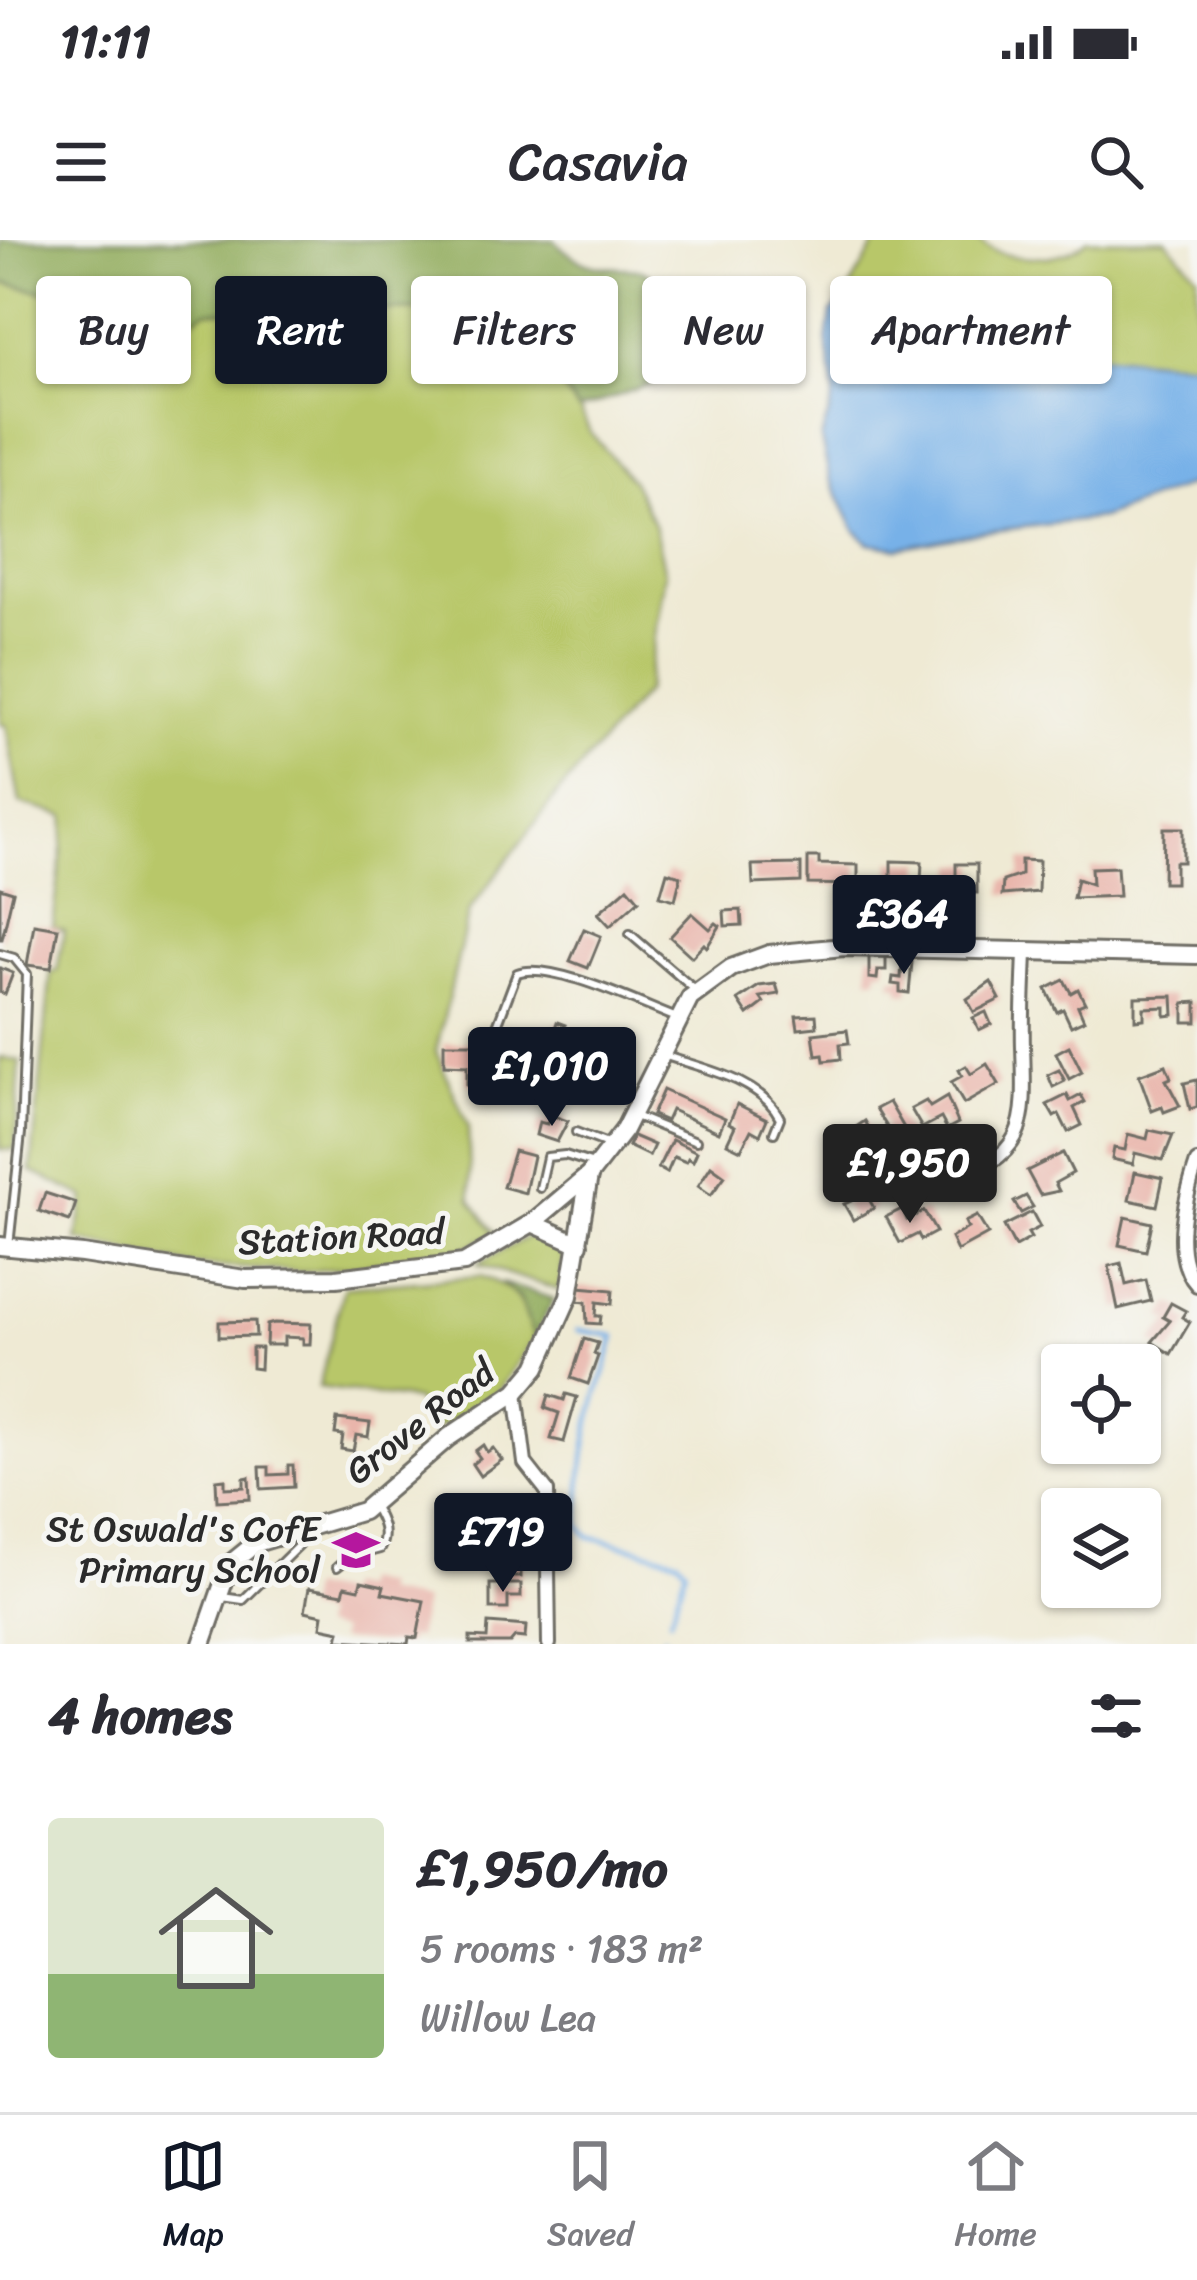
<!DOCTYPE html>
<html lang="en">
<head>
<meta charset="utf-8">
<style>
  body { margin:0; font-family:Sriracha,sans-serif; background:#f7f7f7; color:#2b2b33; height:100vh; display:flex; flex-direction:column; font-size:45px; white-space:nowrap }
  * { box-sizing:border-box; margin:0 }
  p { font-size:39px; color:#7c7c81 }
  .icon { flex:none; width:66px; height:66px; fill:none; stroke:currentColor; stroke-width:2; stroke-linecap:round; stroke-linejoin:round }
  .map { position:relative; height:1404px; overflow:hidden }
  .drawer { display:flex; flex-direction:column; background:#fff; flex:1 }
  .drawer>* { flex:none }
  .top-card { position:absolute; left:36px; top:36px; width:1125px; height:108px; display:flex; gap:24px }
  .fabs { position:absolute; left:1041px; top:1104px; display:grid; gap:24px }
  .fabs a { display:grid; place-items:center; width:120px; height:120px; border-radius:12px; background:#fff; box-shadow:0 3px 9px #0004; font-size:60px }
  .price { position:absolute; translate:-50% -102px; padding:0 27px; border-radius:12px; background:#111827; color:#fff; font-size:39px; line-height:78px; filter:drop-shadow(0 3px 6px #0008) }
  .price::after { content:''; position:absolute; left:50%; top:72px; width:36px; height:27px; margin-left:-18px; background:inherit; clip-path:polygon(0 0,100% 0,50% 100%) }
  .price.current { background:#222; color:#fff }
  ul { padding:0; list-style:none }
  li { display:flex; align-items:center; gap:36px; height:300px; padding:0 48px }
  li span { display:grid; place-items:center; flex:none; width:336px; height:240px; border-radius:12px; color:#555 }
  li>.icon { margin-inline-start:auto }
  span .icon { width:144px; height:144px; fill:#fffc; stroke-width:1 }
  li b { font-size:51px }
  h2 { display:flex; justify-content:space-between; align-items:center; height:144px; padding:0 48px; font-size:51px }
  .pill { padding:0 42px; border-radius:12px; background:#fff; box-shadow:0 3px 9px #0004; font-size:42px; line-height:108px }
  .pill.current { background:#111827; color:#fff }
  .status { display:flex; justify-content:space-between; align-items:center; height:84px; padding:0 60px; background:#fff; direction:ltr }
  .status svg { height:33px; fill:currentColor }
  header { display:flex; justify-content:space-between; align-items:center; height:156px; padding:0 48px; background:#fff; font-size:54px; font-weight:600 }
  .tabs { display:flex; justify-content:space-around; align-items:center; height:168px; border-top:3px solid #e1e1e2; background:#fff; font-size:33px; color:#7c7c81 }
  .tabs a { display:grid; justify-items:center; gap:6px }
  .tabs .current { color:#111827 }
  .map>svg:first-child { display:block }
  .green { fill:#b8c769; stroke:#72794a; stroke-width:3 }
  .forest { fill:#92ac5d; stroke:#5e6c44; stroke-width:3 }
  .water { fill:#77b1e8; stroke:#516e8a; stroke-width:3 }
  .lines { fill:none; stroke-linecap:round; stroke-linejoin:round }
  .stream { stroke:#77b1e8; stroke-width:4.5 }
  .building { fill:#e9b5ab }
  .lane-casing { stroke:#706e66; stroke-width:12 }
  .street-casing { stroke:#706e66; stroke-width:18 }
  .secondary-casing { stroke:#706e66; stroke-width:22 }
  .lane { stroke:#fff; stroke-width:6 }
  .street { stroke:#fff; stroke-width:12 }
  .secondary { stroke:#fff; stroke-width:16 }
  .labels { text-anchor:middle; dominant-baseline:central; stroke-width:10; stroke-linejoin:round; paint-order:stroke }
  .street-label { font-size:36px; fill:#2b2b2b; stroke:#f6f6f2 }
  .poi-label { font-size:36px; fill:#2b2b2b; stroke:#f6f6f2; text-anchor:end }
</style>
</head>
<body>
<div class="status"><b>11:11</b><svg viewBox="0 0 49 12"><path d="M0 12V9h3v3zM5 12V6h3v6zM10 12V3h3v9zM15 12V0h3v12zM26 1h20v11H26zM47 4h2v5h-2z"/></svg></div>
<header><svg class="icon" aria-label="menu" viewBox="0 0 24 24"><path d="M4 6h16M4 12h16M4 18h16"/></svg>Casavia<svg class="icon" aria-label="search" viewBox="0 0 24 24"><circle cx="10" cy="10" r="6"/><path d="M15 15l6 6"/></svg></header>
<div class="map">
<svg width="1197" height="1404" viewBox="0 0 1197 1404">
  <rect width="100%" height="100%" fill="#f6f6f2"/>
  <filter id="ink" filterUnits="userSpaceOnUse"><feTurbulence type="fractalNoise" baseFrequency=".00833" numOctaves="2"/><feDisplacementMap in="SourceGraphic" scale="24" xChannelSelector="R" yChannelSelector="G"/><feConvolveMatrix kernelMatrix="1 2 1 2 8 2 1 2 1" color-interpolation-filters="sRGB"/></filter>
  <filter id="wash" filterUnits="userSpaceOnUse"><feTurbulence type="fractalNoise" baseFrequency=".004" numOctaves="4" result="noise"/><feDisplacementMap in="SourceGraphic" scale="48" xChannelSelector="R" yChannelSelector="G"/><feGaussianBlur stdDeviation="2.7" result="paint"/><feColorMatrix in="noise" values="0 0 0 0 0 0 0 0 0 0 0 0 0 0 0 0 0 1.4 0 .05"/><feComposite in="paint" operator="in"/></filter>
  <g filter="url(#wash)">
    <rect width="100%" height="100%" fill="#efead4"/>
    <g class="green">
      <path d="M878 0H978C1001 24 1065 23 1087 0H1166L1197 34V123L1092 115 1037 84 937 78 870 59 843 61Z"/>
      <polygon points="0,42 126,70 175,88 206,71 490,70 529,56 590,192 632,241 654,284 665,333 646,451 555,557 469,671 436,811 468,886 471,960 495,993 453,1014 304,1032 191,1025 77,1000 85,957 31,931 51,732 57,731 64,691 53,687 66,576 20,563 6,485 0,484"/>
      <polygon points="0,818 20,821 15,910 0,909"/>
      <path d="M538 996C570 1005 564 1023 559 1050L477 1024 528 997Z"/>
      <path d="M481 1036C514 1047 527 1064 534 1098L497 1153 438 1188 415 1160 319 1147 344 1047Z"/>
    </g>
    <g class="forest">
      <path d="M0 0H554C573 20 591 28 619 28 628 29 638 27 646 32 670 45 692 124 666 140 660 143 654 143 648 145 623 153 603 163 578 169L562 147 528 56 490 70 206 71 175 88 126 70 0 42Z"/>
      <polygon points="501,1043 554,1059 534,1098 520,1059"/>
    </g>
    <polygon class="water" points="870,59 937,78 1037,84 1092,115 1197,123 1197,242 1101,278 982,292 898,308 869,303 855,290 830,239 821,199 834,156 827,101 831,73 843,61"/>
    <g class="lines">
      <g class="stream">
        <path d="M578 1090 615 1096C609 1122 599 1145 593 1170 584 1207 580 1247 579 1285L588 1296 678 1319 686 1328 670 1379"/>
        <polyline points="663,1404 664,1397"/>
      </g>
    </g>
    <g id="blocks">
      <g class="building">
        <polygon points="1164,588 1183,588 1183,622 1175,622 1175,643 1163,643"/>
        <polygon points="808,617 819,617 819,624 858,625 858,645 808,644"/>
        <polygon points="1021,620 1039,621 1038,652 1002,655 1003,641 1021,635"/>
        <polygon points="891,621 922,622 921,642 916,642 916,652 887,651 886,657 871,656 871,638 891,639"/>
        <polygon points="801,624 801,642 753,644 752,625"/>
        <polygon points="956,624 977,624 977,653 936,653 936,644 956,639"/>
        <polygon points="1117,627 1119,656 1073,658 1077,639 1092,644 1091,628"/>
        <polygon points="667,632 681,636 675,660 660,656"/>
        <polygon points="628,647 639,660 610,686 598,673"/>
        <polygon points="0,648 13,652 2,699 0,699"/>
        <polygon points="741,670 742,685 725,686 724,671"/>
        <polygon points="692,673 710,689 716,683 720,686 707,707 704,704 692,717 670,697"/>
        <polygon points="34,684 58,688 51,728 27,725"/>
        <polygon points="584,689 601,696 588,728 570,721"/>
        <polygon points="869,714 886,714 886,730 878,730 877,739 869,738"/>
        <polygon points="902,721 912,722 909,753 900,752 900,745 892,744 893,737 901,738"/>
        <polygon points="0,728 13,733 5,754 0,752"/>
        <polygon points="1064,740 1071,753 1078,749 1085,763 1078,766 1084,780 1071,786 1063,769 1057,772 1046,749"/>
        <polygon points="991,742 1000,759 974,772 967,759"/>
        <polygon points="776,744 779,754 760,757 764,763 748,775 738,760 759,746"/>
        <polygon points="1173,756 1174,775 1165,776 1165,767 1144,768 1144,779 1135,780 1135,757"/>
        <polygon points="1197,762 1197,782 1184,782 1184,763"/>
        <polygon points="986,772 991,784 979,790 973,778"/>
        <polygon points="816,775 817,787 798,789 796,776"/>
        <polygon points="557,782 565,785 562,793 573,797 570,807 561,804 559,812 544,807 546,800 538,798 542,787 554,791"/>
        <polygon points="517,787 526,799 515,808 506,796"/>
        <polygon points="847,790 849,803 840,804 841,819 824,821 823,814 816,815 813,794"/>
        <polygon points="444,803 492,803 492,826 481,826 481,845 467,845 467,826 444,825"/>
        <polygon points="1069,806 1082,832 1069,839 1056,813"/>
        <polygon points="987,824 999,844 964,864 951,842 962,836 959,830 966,826 971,834"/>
        <polygon points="1166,825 1171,838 1166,840 1180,866 1164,872 1162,867 1152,871 1139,835"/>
        <polygon points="1059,830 1065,841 1053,847 1048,835"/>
        <polygon points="1197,840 1197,867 1190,869 1184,843"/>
        <polygon points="663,850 725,878 719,892 671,870 666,881 652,875"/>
        <polygon points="1067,855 1070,861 1081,855 1085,862 1074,868 1082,885 1068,892 1059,874 1054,877 1047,865"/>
        <polygon points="947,857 958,883 947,889 941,878 922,888 911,869 926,861 930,867"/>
        <polygon points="889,862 911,900 876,921 856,887 865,881 873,895 887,887 876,869"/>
        <polygon points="737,864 767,879 760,895 751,890 741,910 727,903 735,886 729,883"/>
        <polygon points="550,875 568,881 557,902 536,895 539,882 547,884"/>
        <polygon points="1149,890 1173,895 1163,920 1135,913 1133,924 1112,919 1114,908 1125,910 1128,894 1147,899"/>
        <polygon points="633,896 654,905 649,916 628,906"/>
        <polygon points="672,900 697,912 693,921 688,918 686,922 674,917 667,933 658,928"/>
        <polygon points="514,911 533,916 525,953 503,947"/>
        <polygon points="1063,913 1073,933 1055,943 1059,951 1040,955 1027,931"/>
        <polygon points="711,926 725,936 711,955 698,946"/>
        <polygon points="1135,932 1163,938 1157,966 1129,960"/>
        <polygon points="869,935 875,946 865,952 874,968 853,980 844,964 851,961 844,949"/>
        <polygon points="45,953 76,963 70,981 39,971"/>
        <polygon points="1026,956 1033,967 1021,973 1014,962"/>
        <polygon points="902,969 907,980 924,971 936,992 921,1000 918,994 900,1003 886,977"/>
        <polygon points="1032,972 1040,987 1028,993 1031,998 1015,1007 1004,986"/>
        <polygon points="977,976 988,994 957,1011 951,998 968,988 965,982"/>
        <polygon points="1125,977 1152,983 1146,1011 1119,1005"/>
        <polygon points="1121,1023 1126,1045 1146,1040 1151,1061 1118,1069 1109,1026"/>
        <polygon points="578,1047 613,1050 612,1064 597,1062 596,1076 601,1076 600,1084 587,1083 586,1062 576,1061"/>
        <polygon points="1171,1063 1186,1071 1182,1077 1190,1082 1171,1114 1152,1102 1170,1081 1163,1077"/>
        <polygon points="255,1081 256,1096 219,1097 219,1082"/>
        <polygon points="274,1083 311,1084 310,1104 303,1104 303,1098 284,1097 284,1105 266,1105 267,1085"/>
        <polygon points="584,1099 598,1103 594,1114 598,1116 588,1144 571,1138"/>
        <polygon points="252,1108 261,1108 260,1129 252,1128"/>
        <polygon points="566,1154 577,1157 564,1202 551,1199 559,1173 545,1168 549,1155 564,1160"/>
        <polygon points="337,1179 370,1183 368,1197 356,1195 353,1211 341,1209 343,1195 335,1194"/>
        <polygon points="483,1205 487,1212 493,1208 502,1220 480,1236 472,1224 480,1218 475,1211"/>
        <polygon points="288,1225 293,1225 294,1247 261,1249 260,1227 269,1227 269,1235 288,1234"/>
        <polygon points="249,1237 250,1259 217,1261 216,1240 225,1239 225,1248 244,1247 244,1238"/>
        <polygon points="501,1310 521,1310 521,1337 499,1337 499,1326 485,1326 486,1318 501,1318"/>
        <polygon points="361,1341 384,1346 382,1353 424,1361 417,1398 409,1397 408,1404 338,1400 340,1391 321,1387 323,1375 305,1371 309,1348 343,1354 345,1346 359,1349"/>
        <polygon points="490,1344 521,1344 521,1357 508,1357 508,1369 490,1369"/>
        <polygon points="488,1383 526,1386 525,1398 515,1397 510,1403 470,1403 470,1397 487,1398"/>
      </g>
    </g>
  </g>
  <g filter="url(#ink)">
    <use href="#blocks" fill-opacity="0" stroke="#706e66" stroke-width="3"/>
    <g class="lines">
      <g class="lane-casing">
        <g id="lane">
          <polyline points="630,694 694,749"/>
          <polyline points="0,714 14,718 27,734 21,893 9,1006"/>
          <path d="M495 791 517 733C550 720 642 765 677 778"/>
          <path d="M663 815C700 828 761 839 780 878L774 893"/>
          <polyline points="635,876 696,901"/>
          <polyline points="576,892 610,905"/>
          <polyline points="540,948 547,917 565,915 594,924"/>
          <path d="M337 1327 350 1317 380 1309C388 1294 382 1281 374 1267"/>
          <polyline points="222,1357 243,1360 300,1304 300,1293"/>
        </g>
      </g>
      <g class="street-casing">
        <g id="street">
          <path d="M1197 922C1186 955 1170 1016 1197 1045"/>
          <path d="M941 943C1027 917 1026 889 1023 807 1022 775 1024 744 1025 712"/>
          <polyline points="516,1152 525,1223 547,1251 549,1404"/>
        </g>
      </g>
      <g class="secondary-casing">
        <g id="secondary">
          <polyline points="532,983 579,1004"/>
          <polyline points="0,1006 82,1014 245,1039 336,1038 464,1023 532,983 589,935 624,890 690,758 731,728 769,714 844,707 1197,715"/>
          <polyline points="202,1404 230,1324 256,1303 363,1271 449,1197 516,1152 537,1127 569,1056 589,936"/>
        </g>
      </g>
      <use href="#lane" class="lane"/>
      <use href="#street" class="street"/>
      <use href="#secondary" class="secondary"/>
    </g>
  </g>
  <defs>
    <g id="school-bare" transform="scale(3.6)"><path d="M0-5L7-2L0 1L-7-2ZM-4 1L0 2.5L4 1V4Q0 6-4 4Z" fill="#b5179e" stroke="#f6f6f2" stroke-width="2.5" paint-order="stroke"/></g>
  </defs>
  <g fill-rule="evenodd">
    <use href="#school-bare" x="356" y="1310"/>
  </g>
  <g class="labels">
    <g class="street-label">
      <text transform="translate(341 997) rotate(-3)">Station Road</text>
      <text transform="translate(420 1182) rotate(-38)">Grove Road</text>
    </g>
    <g class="poi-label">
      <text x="320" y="1289">St Oswald's CofE<tspan x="320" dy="41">Primary School</tspan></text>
    </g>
  </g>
</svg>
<div class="fabs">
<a><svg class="icon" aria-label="locate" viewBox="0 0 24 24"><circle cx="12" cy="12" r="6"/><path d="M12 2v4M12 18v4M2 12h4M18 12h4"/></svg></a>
<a><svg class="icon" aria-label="layers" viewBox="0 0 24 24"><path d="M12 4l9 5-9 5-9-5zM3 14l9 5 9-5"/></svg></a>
</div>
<b class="price" style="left:904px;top:737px">£364</b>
<b class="price" style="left:552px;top:889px">£1,010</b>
<b class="price current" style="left:910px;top:986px">£1,950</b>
<b class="price" style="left:503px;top:1355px">£719</b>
<div class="top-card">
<a class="pill">Buy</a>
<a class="pill current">Rent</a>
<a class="pill">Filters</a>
<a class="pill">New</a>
<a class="pill">Apartment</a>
</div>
</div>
<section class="drawer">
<h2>4 homes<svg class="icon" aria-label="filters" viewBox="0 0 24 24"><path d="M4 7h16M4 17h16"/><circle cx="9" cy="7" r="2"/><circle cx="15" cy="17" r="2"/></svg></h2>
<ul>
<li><span style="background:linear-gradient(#dfe7d0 65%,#8fb573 0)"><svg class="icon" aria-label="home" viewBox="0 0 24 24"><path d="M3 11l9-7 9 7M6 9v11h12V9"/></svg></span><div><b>£1,950/mo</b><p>5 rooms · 183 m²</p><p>Willow Lea</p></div></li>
</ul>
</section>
<nav class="tabs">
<a class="current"><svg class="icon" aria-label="map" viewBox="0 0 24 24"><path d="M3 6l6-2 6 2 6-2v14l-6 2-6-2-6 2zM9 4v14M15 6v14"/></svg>Map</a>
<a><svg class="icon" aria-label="saved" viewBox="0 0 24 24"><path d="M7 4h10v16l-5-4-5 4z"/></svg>Saved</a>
<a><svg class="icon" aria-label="home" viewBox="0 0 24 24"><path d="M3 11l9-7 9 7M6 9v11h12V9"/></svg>Home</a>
</nav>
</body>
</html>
